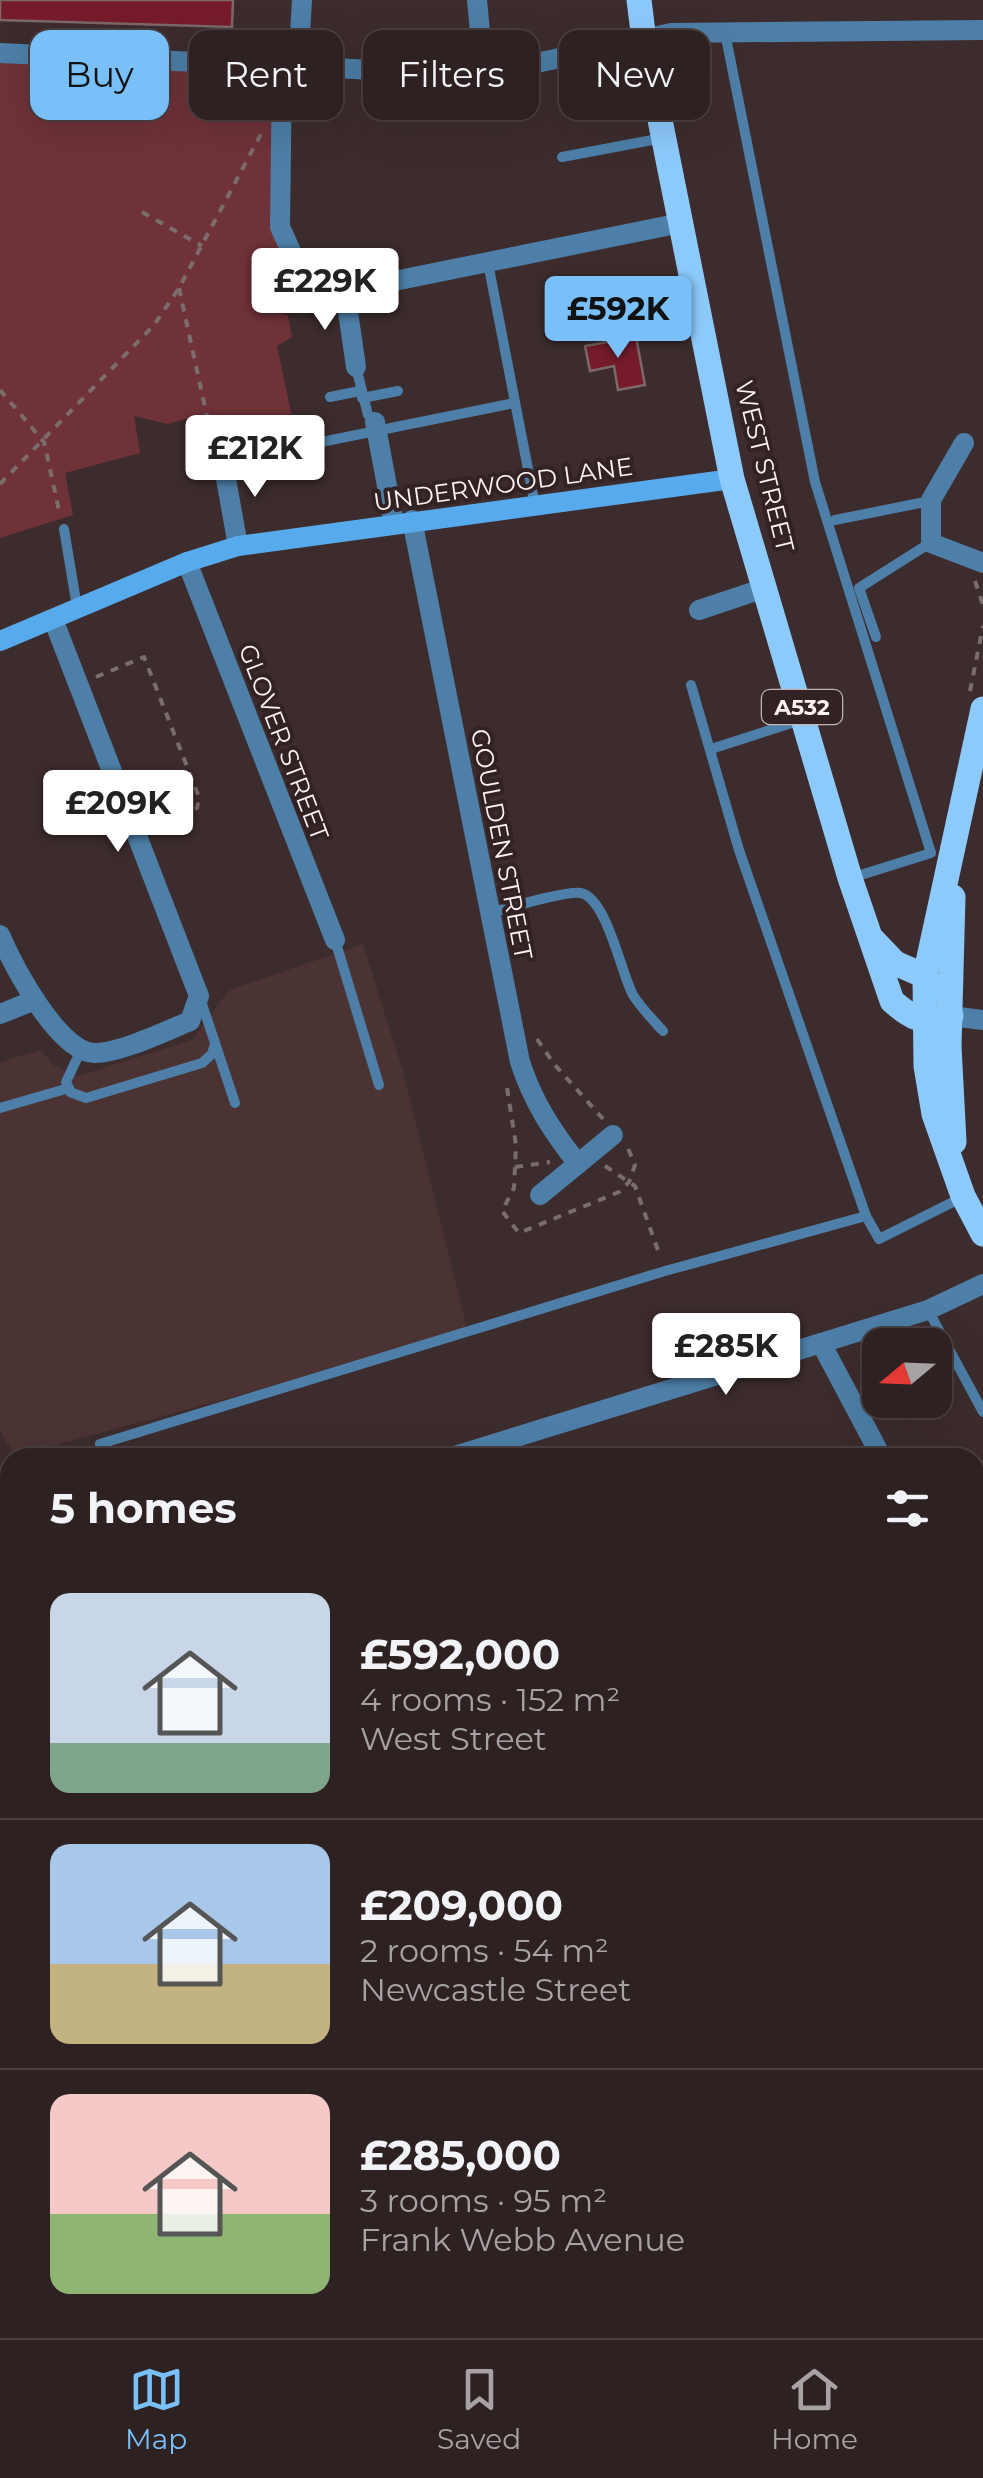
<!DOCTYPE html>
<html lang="en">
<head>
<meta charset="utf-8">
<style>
  body { margin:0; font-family:Montserrat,sans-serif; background:#36292a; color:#f1f3f6; height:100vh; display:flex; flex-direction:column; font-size:38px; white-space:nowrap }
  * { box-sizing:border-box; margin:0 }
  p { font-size:32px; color:#a7a3a5 }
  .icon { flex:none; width:55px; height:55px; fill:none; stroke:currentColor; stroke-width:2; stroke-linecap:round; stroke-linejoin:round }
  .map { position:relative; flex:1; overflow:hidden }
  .panel { position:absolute; left:0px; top:1448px; width:985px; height:892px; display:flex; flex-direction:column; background:#2e2122; border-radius:30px 30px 0 0; box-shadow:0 10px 40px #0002,0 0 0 2px #493e40 }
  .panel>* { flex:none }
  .hud { position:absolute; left:30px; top:30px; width:925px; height:90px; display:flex; gap:20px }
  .needle { width:65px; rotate:251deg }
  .tools { position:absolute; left:862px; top:1328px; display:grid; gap:20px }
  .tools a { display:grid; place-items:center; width:90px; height:90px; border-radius:20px; background:#2e2122; box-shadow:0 10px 40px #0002,0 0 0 2px #493e40; font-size:50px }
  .price { position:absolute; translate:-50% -85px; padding:0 22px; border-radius:10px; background:#fff; color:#222; font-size:32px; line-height:65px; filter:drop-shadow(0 2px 5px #0008) }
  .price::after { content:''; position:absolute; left:50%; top:60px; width:30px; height:22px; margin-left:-15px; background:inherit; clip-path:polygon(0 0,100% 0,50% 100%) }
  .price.on { background:#79bff8; color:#111 }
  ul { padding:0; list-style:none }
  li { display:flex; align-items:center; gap:30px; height:250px; padding:0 50px }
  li+li { border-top:2px solid #493e40 }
  li span { display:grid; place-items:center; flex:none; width:280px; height:200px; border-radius:20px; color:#555 }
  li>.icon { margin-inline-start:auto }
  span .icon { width:120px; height:120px; fill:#fffc; stroke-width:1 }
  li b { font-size:42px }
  h2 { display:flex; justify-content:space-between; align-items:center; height:120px; padding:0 50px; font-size:42px }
  .tag { padding:0 35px; border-radius:20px; background:#2e2122; box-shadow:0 10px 40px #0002,0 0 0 2px #493e40; font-size:35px; line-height:90px }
  .tag.on { background:#79bff8; color:#111 }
  .dock { display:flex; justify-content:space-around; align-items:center; height:140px; border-top:2px solid #493e40; background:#2e2122; font-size:28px; color:#a7a3a5 }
  .dock a { display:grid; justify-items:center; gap:5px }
  .dock .on { color:#79bff8 }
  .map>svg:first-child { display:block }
  .built { fill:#4b3334 }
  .green { fill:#6f3239 }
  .building { fill:#761b2c; stroke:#7c6868; stroke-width:2.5 }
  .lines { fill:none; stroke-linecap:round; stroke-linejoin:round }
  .path { stroke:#7c6d6d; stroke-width:4; stroke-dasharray:8 8; stroke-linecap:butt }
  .lane { stroke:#4d7fa8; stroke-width:10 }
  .street { stroke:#4d7fa8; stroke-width:20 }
  .secondary { stroke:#57abec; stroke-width:20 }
  .primary { stroke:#8dcafc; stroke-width:25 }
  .labels { text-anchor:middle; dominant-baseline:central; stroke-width:8; stroke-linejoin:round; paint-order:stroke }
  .shield { fill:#332223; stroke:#c1b4b4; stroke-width:2.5 }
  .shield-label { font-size:22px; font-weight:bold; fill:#fef2f2 }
  .street-label { font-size:25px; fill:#fef2f2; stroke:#332223 }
</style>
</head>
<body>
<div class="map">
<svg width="983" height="2338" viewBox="0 0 983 2338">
  <rect width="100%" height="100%" fill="#3d2c2d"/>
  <polygon class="built" points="363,944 403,1072 467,1327 244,1394 15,1456 0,1431 0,1062 41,1050 54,1066 78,1076 192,1040 229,990"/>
  <polygon class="green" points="0,53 282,65 280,227 300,271 285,271 281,280 272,273 265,285 273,291 269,304 288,316 292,337 277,346 298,446 223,462 210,428 197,432 186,419 168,424 134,416 140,453 65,473 73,515 0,538"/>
  <g class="building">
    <polygon points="0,0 233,0 232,27 0,20"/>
    <polygon points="636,337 645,385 618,390 614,366 590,371 585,346"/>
  </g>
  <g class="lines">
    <g class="path">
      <polyline points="142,212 202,246"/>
      <polyline points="179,288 208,421 216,443"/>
      <polyline points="0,390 44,442 60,515"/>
      <polyline points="0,484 154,325 179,288 261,134"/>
      <polyline points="975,581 983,605"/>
      <polyline points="96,677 144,657 199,797 197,808 155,828"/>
      <polyline points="970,691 983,626"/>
      <polyline points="537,1039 554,1064 604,1120"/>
      <polyline points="507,1088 516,1145 514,1188 502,1211 519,1233 619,1192 629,1182 635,1165 627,1146"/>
      <polyline points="605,1166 635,1186 660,1256"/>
      <polyline points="515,1167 550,1162"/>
      <polyline points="290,2330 291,2338"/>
      <polyline points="399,2338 403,2330"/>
    </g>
    <g class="lane">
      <polyline points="725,33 815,482 931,853 851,878"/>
      <polyline points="562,157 663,138"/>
      <polyline points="488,263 535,505"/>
      <polyline points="356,367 368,415"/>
      <polyline points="330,397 360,391"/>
      <polyline points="362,398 398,391"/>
      <polyline points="223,462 514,403"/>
      <polyline points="835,520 930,501"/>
      <polyline points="64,529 77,607"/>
      <polyline points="876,637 859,588 930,543"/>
      <polyline points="691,685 739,850 866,1216 879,1239 963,1197"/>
      <polyline points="711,749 801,720"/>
      <path d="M490 913C508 908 567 890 581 893 607 899 621 973 633 995 641 1008 653 1020 663 1031"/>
      <polyline points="335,940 379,1085"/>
      <polyline points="201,1001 235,1103"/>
      <polyline points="81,1050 66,1082 70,1092 86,1098 202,1063 212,1054 215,1044"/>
      <polyline points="0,1108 69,1088"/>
      <polyline points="928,1310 983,1412"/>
      <polyline points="103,1458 100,1444 665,1271 866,1216"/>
    </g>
    <g class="street">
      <polyline points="477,0 484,75"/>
      <polyline points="0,53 484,75 671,33 983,30"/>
      <polyline points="282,65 280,227 300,271 345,291 681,223"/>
      <polyline points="298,66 302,0"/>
      <polyline points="345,291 356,367"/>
      <polyline points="375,422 394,523"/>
      <polyline points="964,443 931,500 931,543 983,563"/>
      <polyline points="223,462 238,546"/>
      <path d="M412 520 520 1062C533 1102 552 1131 578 1164"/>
      <polyline points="187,562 335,940"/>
      <polyline points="699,610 765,588"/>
      <path d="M0 935C13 965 58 1052 94 1053 120 1053 166 1031 190 1021L199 996 53 619"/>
      <polyline points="0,1014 35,1000"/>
      <polyline points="951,1016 983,1020"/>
      <polyline points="540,1195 613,1135"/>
      <polyline points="821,1343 882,1458"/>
      <polyline points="448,1458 928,1310 983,1284"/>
      <polyline points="0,1596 10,1592"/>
      <polyline points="975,1633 983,1648"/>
      <polyline points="975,2112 983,2109"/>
      <polyline points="975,2309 983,2306"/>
      <polyline points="897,2338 918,2330"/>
    </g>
    <g class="secondary">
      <polyline points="0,641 187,562 238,546 732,479"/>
      <polyline points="0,1646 10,1667"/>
      <polyline points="142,2330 143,2338"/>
    </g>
    <g class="primary">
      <path d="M639 0 644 40 732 479 850 878 892 1001C915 1021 921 1023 951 1016"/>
      <polyline points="983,709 925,976 926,1066 934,1114 963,1196 983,1234"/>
      <polyline points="953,897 949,1046 954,1142"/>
      <polyline points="873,940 895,963 925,976 933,989"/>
    </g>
  </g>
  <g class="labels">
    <rect class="shield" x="762" y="690" width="80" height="34" rx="8"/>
    <g class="shield-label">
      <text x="802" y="707">A532</text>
    </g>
    <g class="street-label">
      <text transform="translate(765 466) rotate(76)">WEST STREET</text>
      <text transform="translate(503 484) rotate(-8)">UNDERWOOD LANE</text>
      <text transform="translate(284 742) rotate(69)">GLOVER STREET</text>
      <text transform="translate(502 844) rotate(79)">GOULDEN STREET</text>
    </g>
  </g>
</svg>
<div class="tools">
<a><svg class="needle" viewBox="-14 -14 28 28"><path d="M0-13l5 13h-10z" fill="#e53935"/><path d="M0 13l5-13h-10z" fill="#a7a3a5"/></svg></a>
</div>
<b class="price" style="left:325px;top:333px">£229K</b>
<b class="price on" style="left:618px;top:361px">£592K</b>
<b class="price" style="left:255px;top:500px">£212K</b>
<b class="price" style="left:118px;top:855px">£209K</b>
<b class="price" style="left:726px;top:1398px">£285K</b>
<div class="hud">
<a class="tag on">Buy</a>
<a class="tag">Rent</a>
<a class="tag">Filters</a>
<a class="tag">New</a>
</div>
<section class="panel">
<h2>5 homes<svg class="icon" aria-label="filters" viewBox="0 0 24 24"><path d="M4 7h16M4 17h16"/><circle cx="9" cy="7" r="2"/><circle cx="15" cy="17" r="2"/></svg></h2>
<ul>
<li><span style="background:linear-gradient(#c9d6e8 75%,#7fa58c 0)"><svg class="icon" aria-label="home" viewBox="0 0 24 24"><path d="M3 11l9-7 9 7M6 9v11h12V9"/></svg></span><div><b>£592,000</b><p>4 rooms · 152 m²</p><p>West Street</p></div></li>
<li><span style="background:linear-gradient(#a9c7e8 60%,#c2b280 0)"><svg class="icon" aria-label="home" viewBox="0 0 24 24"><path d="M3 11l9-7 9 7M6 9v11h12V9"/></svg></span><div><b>£209,000</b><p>2 rooms · 54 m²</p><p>Newcastle Street</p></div></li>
<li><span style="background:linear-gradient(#f6c9c9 60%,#8fb573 0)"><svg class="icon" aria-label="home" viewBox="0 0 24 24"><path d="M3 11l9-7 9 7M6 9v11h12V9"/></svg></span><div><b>£285,000</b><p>3 rooms · 95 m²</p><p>Frank Webb Avenue</p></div></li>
</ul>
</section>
</div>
<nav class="dock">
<a class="on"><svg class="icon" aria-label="map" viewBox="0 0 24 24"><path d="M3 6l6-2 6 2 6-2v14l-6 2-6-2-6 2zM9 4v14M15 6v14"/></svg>Map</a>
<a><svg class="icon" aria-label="saved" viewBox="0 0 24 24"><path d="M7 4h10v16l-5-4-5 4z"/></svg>Saved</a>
<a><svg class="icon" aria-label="home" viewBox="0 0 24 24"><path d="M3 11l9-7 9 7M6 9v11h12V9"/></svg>Home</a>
</nav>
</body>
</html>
